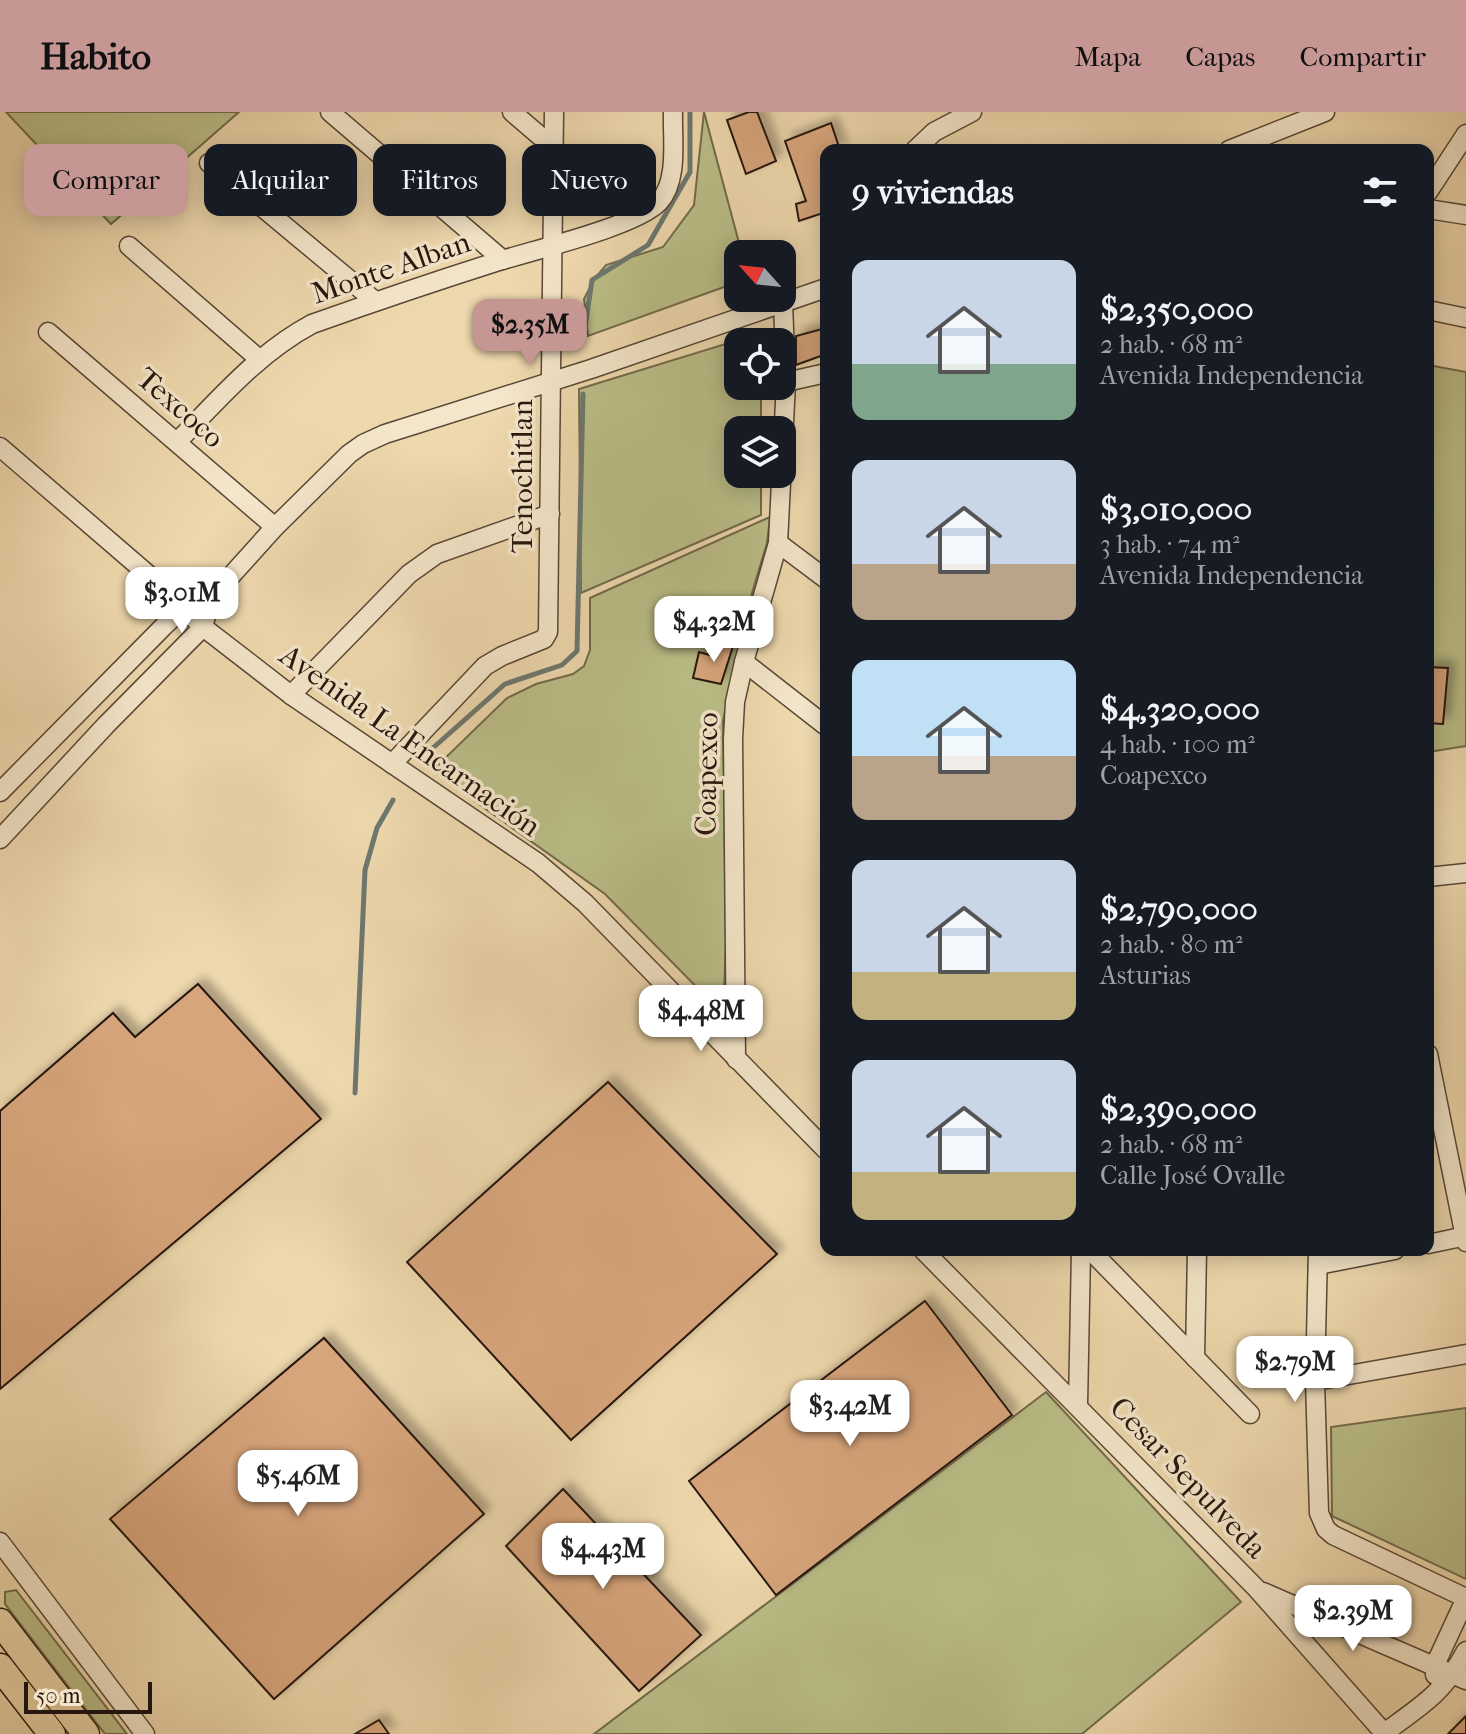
<!DOCTYPE html>
<html lang="es">
<head>
<meta charset="utf-8">
<style>
  body { margin:0; font-family:"IM FELL French Canon",serif; background:#242831; color:#f1f3f6; height:100vh; display:flex; flex-direction:column; font-size:30px; white-space:nowrap }
  * { box-sizing:border-box; margin:0 }
  p { font-size:26px; color:#9ea1a6 }
  .icon { flex:none; width:44px; height:44px; fill:none; stroke:currentColor; stroke-width:2; stroke-linecap:round; stroke-linejoin:round }
  .map { position:relative; flex:1; overflow:hidden }
  .panel { position:absolute; left:820px; top:32px; width:614px; height:1112px; display:flex; flex-direction:column; background:#171b24; border-radius:16px; box-shadow:0 4px 20px #0003 }
  .panel>* { flex:none }
  .banner { position:absolute; left:24px; top:32px; width:676px; height:72px; display:flex; gap:16px }
  .needle { width:52px; rotate:297deg }
  .fabs { position:absolute; left:724px; top:128px; display:grid; gap:16px }
  .fabs a { display:grid; place-items:center; width:72px; height:72px; border-radius:16px; background:#171b24; box-shadow:0 4px 20px #0003; font-size:40px }
  .scale { position:absolute; left:24px; bottom:20px; width:128px; box-sizing:border-box; padding-left:8px; border:4px solid #27170e; border-top:0; font-size:22px; line-height:28px; white-space:nowrap; color:#27170e; -webkit-text-stroke:6px #f4e6ca; paint-order:stroke }
  .price { position:absolute; translate:-50% -68px; padding:0 18px; border-radius:16px; background:#fff; color:#222; font-size:26px; line-height:52px; filter:drop-shadow(0 2px 4px #0008) }
  .price::after { content:''; position:absolute; left:50%; top:48px; width:24px; height:18px; margin-left:-12px; background:inherit; clip-path:polygon(0 0,100% 0,50% 100%) }
  .price.active { background:#c59692; color:#111 }
  ul { padding:0; list-style:none }
  li { display:flex; align-items:center; gap:24px; height:200px; padding:0 32px }
  li span { display:grid; place-items:center; flex:none; width:224px; height:160px; border-radius:16px; color:#555 }
  li>.icon { margin-inline-start:auto }
  span .icon { width:96px; height:96px; fill:#fffc; stroke-width:1 }
  li b { font-size:34px }
  h2 { display:flex; justify-content:space-between; align-items:center; height:96px; padding:0 32px; font-size:34px }
  .pill { padding:0 28px; border-radius:16px; background:#171b24; box-shadow:0 4px 20px #0003; font-size:28px; line-height:72px }
  .pill.active { background:#c59692; color:#111 }
  header { display:flex; align-items:center; gap:48px; box-sizing:border-box; height:112px; padding:0 40px; background:#c59692; color:#111 }
  header strong { font-size:38px }
  nav { display:flex; gap:44px; margin-inline-start:auto; font-size:28px }
  .map>svg:first-child { display:block }
  .green { fill:#bbbe88; stroke:#716a4b; stroke-width:2 }
  .lines { fill:none; stroke-linecap:round; stroke-linejoin:round }
  .stream { stroke:#6d7870; stroke-width:5 }
  .building { fill:#d7a57c; stroke:#27170e; stroke-width:2; filter:url(#shadow) }
  .minor-casing { stroke:#594736; stroke-width:21 }
  .highway-casing { stroke:#27170e; stroke-width:29 }
  .minor { stroke:#f4e6ca; stroke-width:18 }
  .highway { stroke:#eed8ad; stroke-width:26 }
  .labels { text-anchor:middle; dominant-baseline:central; stroke-width:7; stroke-linejoin:round; paint-order:stroke }
  .street-label { font-size:30px; fill:#27170e; stroke:#f4e6ca }
</style>
</head>
<body>
<header>
<strong>Habito</strong>
<nav><a>Mapa</a><a>Capas</a><a>Compartir</a></nav>
</header>
<div class="map">
<svg width="1466" height="1622" viewBox="0 0 1466 1622">
  <defs>
    <filter id="shadow"><feDropShadow dx="7" dy="-7" stdDeviation="4" flood-color="#0004"/></filter>
  </defs>
  <rect width="100%" height="100%" fill="#eed8ad"/>
  <filter id="stains"><feTurbulence type="fractalNoise" baseFrequency=".0025" numOctaves="4"/><feColorMatrix values="0 0 0 0 .2 0 0 0 0 .09 0 0 0 0 .02 0 0 0 .5 -.17"/></filter>
  <radialGradient id="worn" r=".72"><stop offset=".6" stop-color="#630" stop-opacity="0"/><stop offset="1" stop-color="#630" stop-opacity=".3"/></radialGradient>
  <g class="green">
    <polygon points="6,0 239,0 111,112"/>
    <polygon points="704,0 742,142 738,142 738,170 588,224 584,187 595,166 606,153 663,135 694,93"/>
    <polygon points="761,221 761,230 738,230 738,274 761,274 761,318 738,318 738,362 761,362 761,403 581,481 579,277"/>
    <polygon points="1428,253 1466,260 1466,634 1428,640"/>
    <polygon points="770,405 767,431 752,481 723,609 726,831 723,902 605,782 473,688 436,655 507,586 536,572 573,562 584,554 590,538 590,486"/>
    <polygon points="1046,1280 1241,1490 1082,1622 594,1622"/>
    <polygon points="1466,1296 1466,1467 1332,1404 1331,1315"/>
    <polygon points="16,1478 127,1622 105,1622 5,1492 5,1480"/>
  </g>
  <g class="lines">
    <g class="stream">
      <polyline points="583,229 592,168 648,133 690,60 690,0"/>
      <polyline points="425,643 505,572 562,553 577,539 583,282"/>
      <polyline points="355,981 365,758 377,716 393,688"/>
    </g>
  </g>
  <g class="building">
    <polygon points="749,0 757,0 776,49 746,62 727,8"/>
    <polygon points="831,11 840,38 826,38 826,100 799,109 796,92 806,89 785,29"/>
    <polygon points="826,216 826,242 796,253 796,224"/>
    <polygon points="719,528 734,531 721,572 693,566 699,540 713,544"/>
    <polygon points="1428,555 1448,556 1443,612 1428,611"/>
    <polygon points="198,872 321,1007 0,1277 0,999 113,901 135,925"/>
    <polygon points="608,970 777,1142 571,1328 407,1150"/>
    <polygon points="925,1189 1012,1303 776,1483 689,1369"/>
    <polygon points="324,1226 484,1402 274,1587 110,1407"/>
    <polygon points="563,1377 701,1523 639,1579 506,1434"/>
    <polygon points="1466,1604 1466,1622 1448,1622"/>
    <polygon points="379,1608 389,1622 355,1622"/>
  </g>
  <g class="lines">
    <g class="minor-casing">
      <g id="minor">
        <polyline points="330,0 503,148"/>
        <polyline points="512,0 554,36"/>
        <polyline points="915,38 934,20 972,0"/>
        <polyline points="1229,38 1325,0"/>
        <polyline points="209,51 375,189"/>
        <polyline points="1428,80 1466,22"/>
        <polyline points="1428,97 1466,103"/>
        <polyline points="129,134 259,247"/>
        <polyline points="1428,198 1466,206"/>
        <polyline points="48,220 275,415"/>
        <polyline points="786,270 826,261"/>
        <path d="M177 330C219 287 258 241 312 212 374 190 436 169 499 149 534 138 637 114 659 90 679 68 672 27 673 0"/>
        <polyline points="0,335 151,465 203,515 291,583 538,751 585,791 826,1038"/>
        <polyline points="778,431 826,467"/>
        <polyline points="744,550 826,614"/>
        <polyline points="291,583 409,462 437,442 550,402"/>
        <polyline points="392,652 485,554 502,544 544,527 548,520 554,0"/>
        <polyline points="0,680 163,515 184,495 195,491"/>
        <polyline points="0,727 106,613 203,515 211,486 275,415 349,342 363,332 385,322 591,257 826,176"/>
        <polyline points="1428,765 1466,761"/>
        <polyline points="1428,942 1466,1130"/>
        <polyline points="736,947 733,627 735,590 744,550 778,431 786,270 783,191"/>
        <polyline points="1428,1132 1466,1124"/>
        <polyline points="923,1138 1257,1477 1385,1622"/>
        <polyline points="1090,1138 1250,1302"/>
        <polyline points="1318,1138 1315,1269 1319,1401 1326,1417 1333,1423 1466,1486"/>
        <polyline points="1318,1153 1395,1138"/>
        <polyline points="1195,1246 1197,1138"/>
        <polyline points="1315,1269 1466,1242"/>
        <polyline points="1078,1293 1081,1138"/>
        <polyline points="0,1430 145,1622"/>
        <polyline points="1263,1480 1466,1568"/>
        <polyline points="1435,1563 1435,1553 1466,1486"/>
        <path d="M1384 1621C1421 1594 1444 1581 1466 1539"/>
      </g>
    </g>
    <g class="highway-casing">
      <g id="highway">
        <polyline points="0,1510 86,1622"/>
        <polyline points="0,1555 52,1622"/>
      </g>
    </g>
    <use href="#minor" class="minor"/>
    <use href="#highway" class="highway"/>
  </g>
  <g class="labels">
    <g class="street-label">
      <text transform="translate(391 156) rotate(-19)">Monte Alban</text>
      <text transform="translate(180 296) rotate(41)">Texcoco</text>
      <text transform="translate(522 364) rotate(-90)">Tenochitlan</text>
      <text transform="translate(410 629) rotate(35)">Avenida La Encarnación</text>
      <text transform="translate(707 662) rotate(-89)">Coapexco</text>
      <text transform="translate(1188 1366) rotate(46)">Cesar Sepulveda</text>
    </g>
  </g>
  <rect width="100%" height="100%" filter="url(#stains)"/>
  <rect width="100%" height="100%" fill="url(#worn)"/>
</svg>
<div class="fabs">
<a><svg class="needle" viewBox="-14 -14 28 28"><path d="M0-13l5 13h-10z" fill="#e53935"/><path d="M0 13l5-13h-10z" fill="#9ea1a6"/></svg></a>
<a><svg class="icon" aria-label="locate" viewBox="0 0 24 24"><circle cx="12" cy="12" r="6"/><path d="M12 2v4M12 18v4M2 12h4M18 12h4"/></svg></a>
<a><svg class="icon" aria-label="layers" viewBox="0 0 24 24"><path d="M12 4l9 5-9 5-9-5zM3 14l9 5 9-5"/></svg></a>
</div>
<div class="scale">50 m</div>
<b class="price active" style="left:530px;top:255px">$2.35M</b>
<b class="price" style="left:182px;top:523px">$3.01M</b>
<b class="price" style="left:714px;top:552px">$4.32M</b>
<b class="price" style="left:701px;top:941px">$4.48M</b>
<b class="price" style="left:1295px;top:1292px">$2.79M</b>
<b class="price" style="left:850px;top:1336px">$3.42M</b>
<b class="price" style="left:298px;top:1406px">$5.46M</b>
<b class="price" style="left:603px;top:1479px">$4.43M</b>
<b class="price" style="left:1353px;top:1541px">$2.39M</b>
<div class="banner">
<a class="pill active">Comprar</a>
<a class="pill">Alquilar</a>
<a class="pill">Filtros</a>
<a class="pill">Nuevo</a>
</div>
<section class="panel">
<h2>9 viviendas<svg class="icon" aria-label="filters" viewBox="0 0 24 24"><path d="M4 7h16M4 17h16"/><circle cx="9" cy="7" r="2"/><circle cx="15" cy="17" r="2"/></svg></h2>
<ul>
<li><span style="background:linear-gradient(#c9d6e8 65%,#7fa58c 0)"><svg class="icon" aria-label="home" viewBox="0 0 24 24"><path d="M3 11l9-7 9 7M6 9v11h12V9"/></svg></span><div><b>$2,350,000</b><p>2 hab. · 68 m²</p><p>Avenida Independencia</p></div></li>
<li><span style="background:linear-gradient(#c9d6e8 65%,#b9a48a 0)"><svg class="icon" aria-label="home" viewBox="0 0 24 24"><path d="M3 11l9-7 9 7M6 9v11h12V9"/></svg></span><div><b>$3,010,000</b><p>3 hab. · 74 m²</p><p>Avenida Independencia</p></div></li>
<li><span style="background:linear-gradient(#bfe0f5 60%,#b9a48a 0)"><svg class="icon" aria-label="home" viewBox="0 0 24 24"><path d="M3 11l9-7 9 7M6 9v11h12V9"/></svg></span><div><b>$4,320,000</b><p>4 hab. · 100 m²</p><p>Coapexco</p></div></li>
<li><span style="background:linear-gradient(#c9d6e8 70%,#c2b280 0)"><svg class="icon" aria-label="home" viewBox="0 0 24 24"><path d="M3 11l9-7 9 7M6 9v11h12V9"/></svg></span><div><b>$2,790,000</b><p>2 hab. · 80 m²</p><p>Asturias</p></div></li>
<li><span style="background:linear-gradient(#c9d6e8 70%,#c2b280 0)"><svg class="icon" aria-label="home" viewBox="0 0 24 24"><path d="M3 11l9-7 9 7M6 9v11h12V9"/></svg></span><div><b>$2,390,000</b><p>2 hab. · 68 m²</p><p>Calle José Ovalle</p></div></li>
</ul>
</section>
</div>
</body>
</html>
